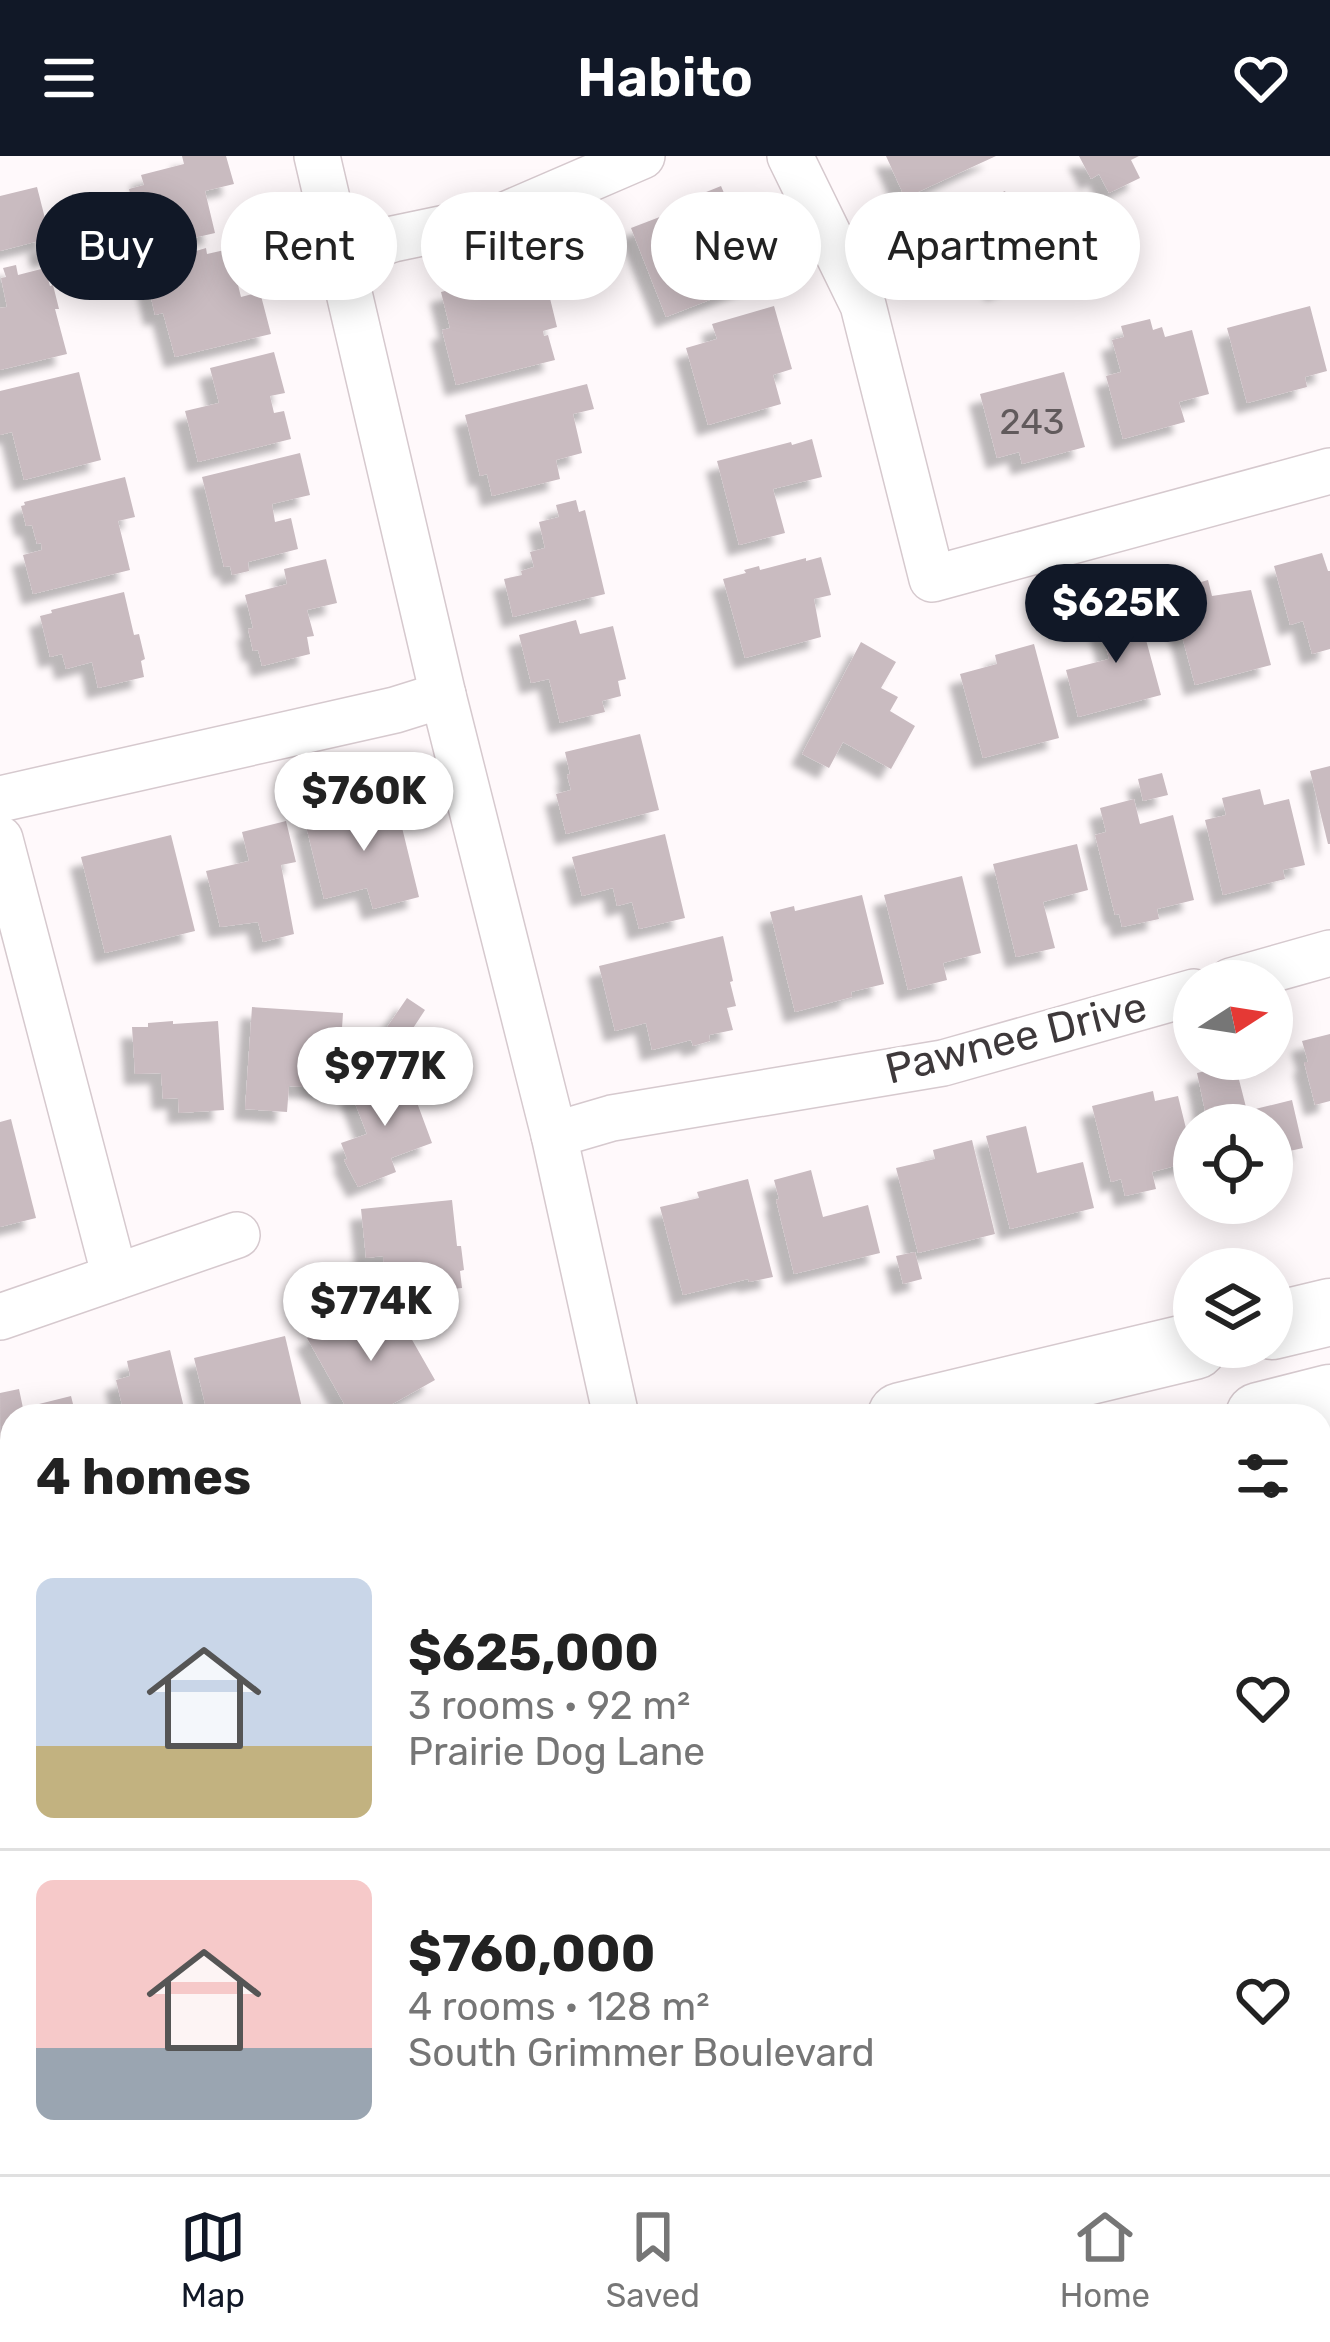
<!DOCTYPE html>
<html lang="en">
<head>
<meta charset="utf-8">
<style>
  body { margin:0; font-family:Rubik,sans-serif; background:#f6f6f6; color:#222; height:100vh; display:flex; flex-direction:column; font-size:45px; white-space:nowrap }
  * { box-sizing:border-box; margin:0 }
  p { font-size:39px; color:#767676 }
  .icon { flex:none; width:66px; height:66px; fill:none; stroke:currentColor; stroke-width:2; stroke-linecap:round; stroke-linejoin:round }
  .map { position:relative; flex:1; overflow:hidden }
  .sheet { position:absolute; left:0px; top:1248px; width:1332px; height:771px; display:flex; flex-direction:column; background:#fff; border-radius:36px 36px 0 0; box-shadow:0 6px 30px #0003 }
  .sheet>* { flex:none }
  .hud { position:absolute; left:36px; top:36px; width:1260px; height:108px; display:flex; gap:24px }
  .needle { width:78px; rotate:78deg }
  .tools { position:absolute; left:1173px; top:804px; display:grid; gap:24px }
  .tools a { display:grid; place-items:center; width:120px; height:120px; border-radius:50%; background:#fff; box-shadow:0 6px 30px #0003; font-size:60px }
  .price { position:absolute; translate:-50% -102px; padding:0 27px; border-radius:42px; background:#fff; color:#222; font-size:39px; line-height:78px; filter:drop-shadow(0 3px 6px #0008) }
  .price::after { content:''; position:absolute; left:50%; top:72px; width:36px; height:27px; margin-left:-18px; background:inherit; clip-path:polygon(0 0,100% 0,50% 100%) }
  .price.selected { background:#111827; color:#fff }
  ul { padding:0; list-style:none }
  li { display:flex; align-items:center; gap:36px; height:300px; padding:0 36px }
  li+li { border-top:3px solid #e0e0e0 }
  li span { display:grid; place-items:center; flex:none; width:336px; height:240px; border-radius:18px; color:#555 }
  li>.icon { margin-inline-start:auto }
  span .icon { width:144px; height:144px; fill:#fffc; stroke-width:1 }
  li b { font-size:51px }
  h2 { display:flex; justify-content:space-between; align-items:center; height:144px; padding:0 36px; font-size:51px }
  .chip { padding:0 42px; border-radius:54px; background:#fff; box-shadow:0 6px 30px #0003; font-size:42px; line-height:108px }
  .chip.selected { background:#111827; color:#fff }
  header { display:flex; justify-content:space-between; align-items:center; height:156px; padding:0 36px; background:#111827; color:#fff; font-size:54px; font-weight:600 }
  .tab-bar { display:flex; justify-content:space-around; align-items:center; height:168px; border-top:3px solid #e0e0e0; background:#fff; font-size:33px; color:#767676 }
  .tab-bar a { display:grid; justify-items:center; gap:6px }
  .tab-bar .selected { color:#111827 }
  .map>svg:first-child { display:block }
  .green { fill:#f6d1df }
  .building { fill:#c9bbc0; filter:url(#shadow) }
  .lines { fill:none; stroke-linecap:round; stroke-linejoin:round }
  .street-casing { stroke:#d6c9ce; stroke-width:48 }
  .primary-casing { stroke:#d6c9ce; stroke-width:69 }
  .street { stroke:#fff; stroke-width:45 }
  .primary { stroke:#fff; stroke-width:66 }
  .labels { text-anchor:middle; dominant-baseline:central; stroke-width:9; stroke-linejoin:round; paint-order:stroke }
  .number-label { font-size:36px; fill:#615a5c }
  .street-label { font-size:42px; fill:#3e393b; stroke:#fff }
</style>
</head>
<body>
<header><svg class="icon" aria-label="menu" viewBox="0 0 24 24"><path d="M4 6h16M4 12h16M4 18h16"/></svg>Habito<svg class="icon" aria-label="heart" viewBox="0 0 24 24"><path d="M12 20l-8-8c-3-5 5-10 8-4 3-6 11-1 8 4z"/></svg></header>
<div class="map">
<svg width="1330" height="2018" viewBox="0 0 1330 2018">
  <defs>
    <filter id="shadow"><feDropShadow dx="-11" dy="11" stdDeviation="3" flood-color="#0004"/></filter>
  </defs>
  <rect width="100%" height="100%" fill="#fff9fb"/>
  <polygon class="green" points="1320,1877 1330,1882 1330,2018 736,2018 736,2007 1320,2007"/>
  <g class="building">
    <polygon points="182,0 226,0 234,28 205,35 215,77 159,90 155,74 150,75 146,57 135,60 129,33 144,29 141,19 184,8"/>
    <polygon points="886,0 996,0 905,42"/>
    <polygon points="1079,0 1139,0 1131,4 1140,22 1109,37 1099,18 1091,23"/>
    <polygon points="721,30 761,124 666,161 631,72 691,49 689,43"/>
    <polygon points="37,31 50,82 0,95 0,40"/>
    <polygon points="1005,35 1041,114 997,134 977,93 934,112 917,75"/>
    <polygon points="62,81 66,95 42,101 39,87"/>
    <polygon points="206,92 207,98 229,93 241,141 260,136 271,178 175,201 163,157 155,159 146,120 154,118 152,110 190,100 189,97"/>
    <polygon points="16,109 18,119 45,112 50,130 53,129 59,153 55,153 67,198 0,214 0,152 7,151 1,122 6,121 3,112"/>
    <polygon points="528,114 531,126 545,122 557,171 543,175 544,180 548,179 555,204 456,229 442,174 450,172 441,136"/>
    <polygon points="774,150 792,213 773,219 781,248 708,269 686,192 717,183 712,168"/>
    <polygon points="1310,150 1327,215 1305,221 1307,231 1247,247 1227,172"/>
    <polygon points="1150,163 1153,174 1162,171 1165,181 1192,174 1209,238 1179,246 1185,266 1123,283 1106,220 1121,216 1112,184 1124,181 1121,170"/>
    <polygon points="274,196 285,237 270,240 274,257 284,255 291,283 198,306 185,255 219,247 210,212"/>
    <polygon points="79,216 101,304 24,324 12,276 0,279 0,235"/>
    <polygon points="1064,216 1085,291 1022,308 1019,296 997,302 980,238"/>
    <polygon points="587,228 594,253 573,258 582,297 556,304 560,323 492,340 487,318 480,320 465,259"/>
    <polygon points="812,283 822,321 773,333 785,377 739,389 717,305 791,286 792,289"/>
    <polygon points="300,297 310,339 272,348 275,366 291,362 298,393 248,406 249,415 232,419 230,410 224,411 202,321"/>
    <polygon points="125,321 135,361 118,365 130,414 33,438 23,399 42,394 41,387 37,388 32,369 26,370 21,350 25,349 24,346"/>
    <polygon points="576,344 579,356 585,354 605,438 513,461 504,423 522,419 521,415 534,411 530,396 545,392 539,366 559,361 556,349"/>
    <polygon points="1322,397 1328,415 1330,415 1330,493 1312,498 1303,465 1290,469 1274,410"/>
    <polygon points="821,401 831,439 814,443 821,481 745,502 723,423 746,417 744,414 759,410 760,414 806,402 806,405"/>
    <polygon points="326,403 337,447 307,454 314,480 307,481 310,498 262,510 258,494 253,495 248,473 253,472 245,439 287,428 284,413"/>
    <polygon points="1208,424 1212,440 1251,434 1271,509 1195,529 1170,435"/>
    <polygon points="124,436 134,479 139,478 145,503 141,505 144,521 98,532 92,506 66,513 62,498 50,501 40,460 52,457 51,454"/>
    <polygon points="1136,447 1161,539 1078,561 1066,514 1109,503 1097,457"/>
    <polygon points="576,464 580,478 613,470 626,523 618,525 621,540 602,545 605,556 560,567 549,523 531,527 519,479"/>
    <polygon points="861,486 896,506 881,532 898,541 890,555 915,570 891,613 843,586 829,612 802,598"/>
    <polygon points="1034,488 1059,582 983,602 960,518 997,508 995,499"/>
    <polygon points="640,578 659,654 566,678 556,638 571,634 567,619 570,618 565,596"/>
    <polygon points="1330,610 1330,688 1328,688 1310,615"/>
    <polygon points="1162,617 1168,639 1143,645 1138,623"/>
    <polygon points="1260,633 1264,649 1289,643 1305,709 1283,714 1285,723 1223,739 1205,664 1226,659 1222,642"/>
    <polygon points="395,643 419,741 373,753 367,732 324,743 305,666"/>
    <polygon points="1134,643 1140,668 1173,659 1194,744 1157,753 1159,763 1122,771 1119,758 1115,759 1095,679 1106,676 1100,652"/>
    <polygon points="286,665 296,706 281,709 294,778 263,786 258,766 220,771 206,715 249,705 242,676"/>
    <polygon points="665,678 685,762 639,773 632,746 617,750 613,732 582,740 572,701"/>
    <polygon points="171,679 195,775 105,797 81,701"/>
    <polygon points="1077,688 1088,734 1043,746 1055,792 1016,801 993,708"/>
    <polygon points="962,720 981,797 943,807 947,824 908,834 884,739"/>
    <polygon points="862,739 884,828 851,836 852,841 795,856 770,756 794,750 795,755"/>
    <polygon points="723,780 733,825 730,826 736,850 727,852 733,874 709,879 710,885 693,890 691,884 652,894 646,867 615,875 599,810"/>
    <polygon points="407,842 425,854 402,889 383,877"/>
    <polygon points="252,851 343,857 338,933 289,930 287,956 245,953"/>
    <polygon points="173,865 173,868 218,865 224,954 179,957 178,942 163,943 161,917 135,918 132,871 148,871 148,867"/>
    <polygon points="1330,878 1330,945 1315,949 1304,906 1308,906 1302,885"/>
    <polygon points="1235,908 1247,955 1292,944 1303,992 1272,999 1272,969 1208,969 1197,917"/>
    <polygon points="406,917 432,987 391,1002 396,1016 358,1031 344,1004 347,1003 341,987 367,978 351,937"/>
    <polygon points="1153,935 1155,945 1178,940 1194,1005 1152,1016 1156,1033 1125,1040 1121,1023 1111,1026 1092,950"/>
    <polygon points="11,963 36,1062 0,1071 0,966"/>
    <polygon points="1026,970 1037,1017 1083,1006 1094,1052 1010,1073 986,980"/>
    <polygon points="972,984 995,1078 918,1097 896,1012 935,1003 933,994"/>
    <polygon points="811,1014 823,1061 868,1049 880,1097 794,1118 776,1044 779,1043 774,1024"/>
    <polygon points="748,1023 773,1121 749,1126 748,1123 683,1139 660,1051 699,1042 697,1036"/>
    <polygon points="452,1044 457,1090 461,1090 464,1114 460,1115 462,1132 413,1137 411,1111 384,1113 383,1100 366,1102 361,1053"/>
    <polygon points="915,1096 922,1123 903,1128 896,1100"/>
    <polygon points="395,1154 435,1224 371,1260 351,1260 307,1182 343,1162 352,1178"/>
    <polygon points="285,1180 304,1260 208,1260 194,1202"/>
    <polygon points="170,1194 186,1260 97,1260 96,1255 122,1249 116,1224 130,1220 127,1205"/>
    <polygon points="19,1233 23,1252 71,1240 76,1260 12,1260 12,1336 1,1338 0,1237"/>
    <polygon points="1320,1480 1330,1494 1330,1507 1320,1514"/>
    <polygon points="12,1989 12,2007 117,2007 110,2011 113,2018 8,2018 0,1994"/>
    <polygon points="302,2007 332,2007 332,2011 350,2009 351,2018 303,2018"/>
    <polygon points="476,2007 549,2007 545,2018 526,2015 525,2018 504,2018"/>
  </g>
  <g class="lines">
    <g class="street-casing">
      <g id="street">
        <polyline points="317,0 443,539 554,979 616,1260"/>
        <polyline points="790,0 863,149 932,423 1330,315"/>
        <polyline points="341,100 393,83 503,60 642,0"/>
        <polyline points="0,643 395,554 443,539"/>
        <polyline points="0,683 115,1121"/>
        <polyline points="1231,825 1330,797"/>
        <polyline points="554,979 612,962 943,907 1194,836"/>
        <polyline points="0,1161 237,1079"/>
        <polyline points="1320,1610 1330,1604"/>
        <polyline points="0,1927 12,1922"/>
        <polyline points="690,2018 690,2007"/>
      </g>
    </g>
    <g class="primary-casing">
      <g id="primary">
        <polyline points="1272,1170 1330,1156"/>
        <polyline points="901,1260 1194,1190"/>
        <polyline points="1259,1260 1330,1242"/>
        <polyline points="0,1481 12,1478"/>
        <polyline points="0,1568 12,1565"/>
      </g>
    </g>
    <use href="#street" class="street"/>
    <use href="#primary" class="primary"/>
  </g>
  <g class="labels">
    <g class="number-label">
      <text x="1032" y="265">243</text>
    </g>
    <g class="street-label">
      <text transform="translate(1016 882) rotate(-14)">Pawnee Drive</text>
    </g>
  </g>
</svg>
<div class="tools">
<a><svg class="needle" viewBox="-14 -14 28 28"><path d="M0-13l5 13h-10z" fill="#e53935"/><path d="M0 13l5-13h-10z" fill="#767676"/></svg></a>
<a><svg class="icon" aria-label="locate" viewBox="0 0 24 24"><circle cx="12" cy="12" r="6"/><path d="M12 2v4M12 18v4M2 12h4M18 12h4"/></svg></a>
<a><svg class="icon" aria-label="layers" viewBox="0 0 24 24"><path d="M12 4l9 5-9 5-9-5zM3 14l9 5 9-5"/></svg></a>
</div>
<b class="price selected" style="left:1116px;top:510px">$625K</b>
<b class="price" style="left:364px;top:698px">$760K</b>
<b class="price" style="left:385px;top:973px">$977K</b>
<b class="price" style="left:371px;top:1208px">$774K</b>
<div class="hud">
<a class="chip selected">Buy</a>
<a class="chip">Rent</a>
<a class="chip">Filters</a>
<a class="chip">New</a>
<a class="chip">Apartment</a>
</div>
<section class="sheet">
<h2>4 homes<svg class="icon" aria-label="filters" viewBox="0 0 24 24"><path d="M4 7h16M4 17h16"/><circle cx="9" cy="7" r="2"/><circle cx="15" cy="17" r="2"/></svg></h2>
<ul>
<li><span style="background:linear-gradient(#c9d6e8 70%,#c2b280 0)"><svg class="icon" aria-label="home" viewBox="0 0 24 24"><path d="M3 11l9-7 9 7M6 9v11h12V9"/></svg></span><div><b>$625,000</b><p>3 rooms · 92 m²</p><p>Prairie Dog Lane</p></div><svg class="icon" aria-label="heart" viewBox="0 0 24 24"><path d="M12 20l-8-8c-3-5 5-10 8-4 3-6 11-1 8 4z"/></svg></li>
<li><span style="background:linear-gradient(#f6c9c9 70%,#9aa5b1 0)"><svg class="icon" aria-label="home" viewBox="0 0 24 24"><path d="M3 11l9-7 9 7M6 9v11h12V9"/></svg></span><div><b>$760,000</b><p>4 rooms · 128 m²</p><p>South Grimmer Boulevard</p></div><svg class="icon" aria-label="heart" viewBox="0 0 24 24"><path d="M12 20l-8-8c-3-5 5-10 8-4 3-6 11-1 8 4z"/></svg></li>
</ul>
</section>
</div>
<nav class="tab-bar">
<a class="selected"><svg class="icon" aria-label="map" viewBox="0 0 24 24"><path d="M3 6l6-2 6 2 6-2v14l-6 2-6-2-6 2zM9 4v14M15 6v14"/></svg>Map</a>
<a><svg class="icon" aria-label="saved" viewBox="0 0 24 24"><path d="M7 4h10v16l-5-4-5 4z"/></svg>Saved</a>
<a><svg class="icon" aria-label="home" viewBox="0 0 24 24"><path d="M3 11l9-7 9 7M6 9v11h12V9"/></svg>Home</a>
</nav>
</body>
</html>
